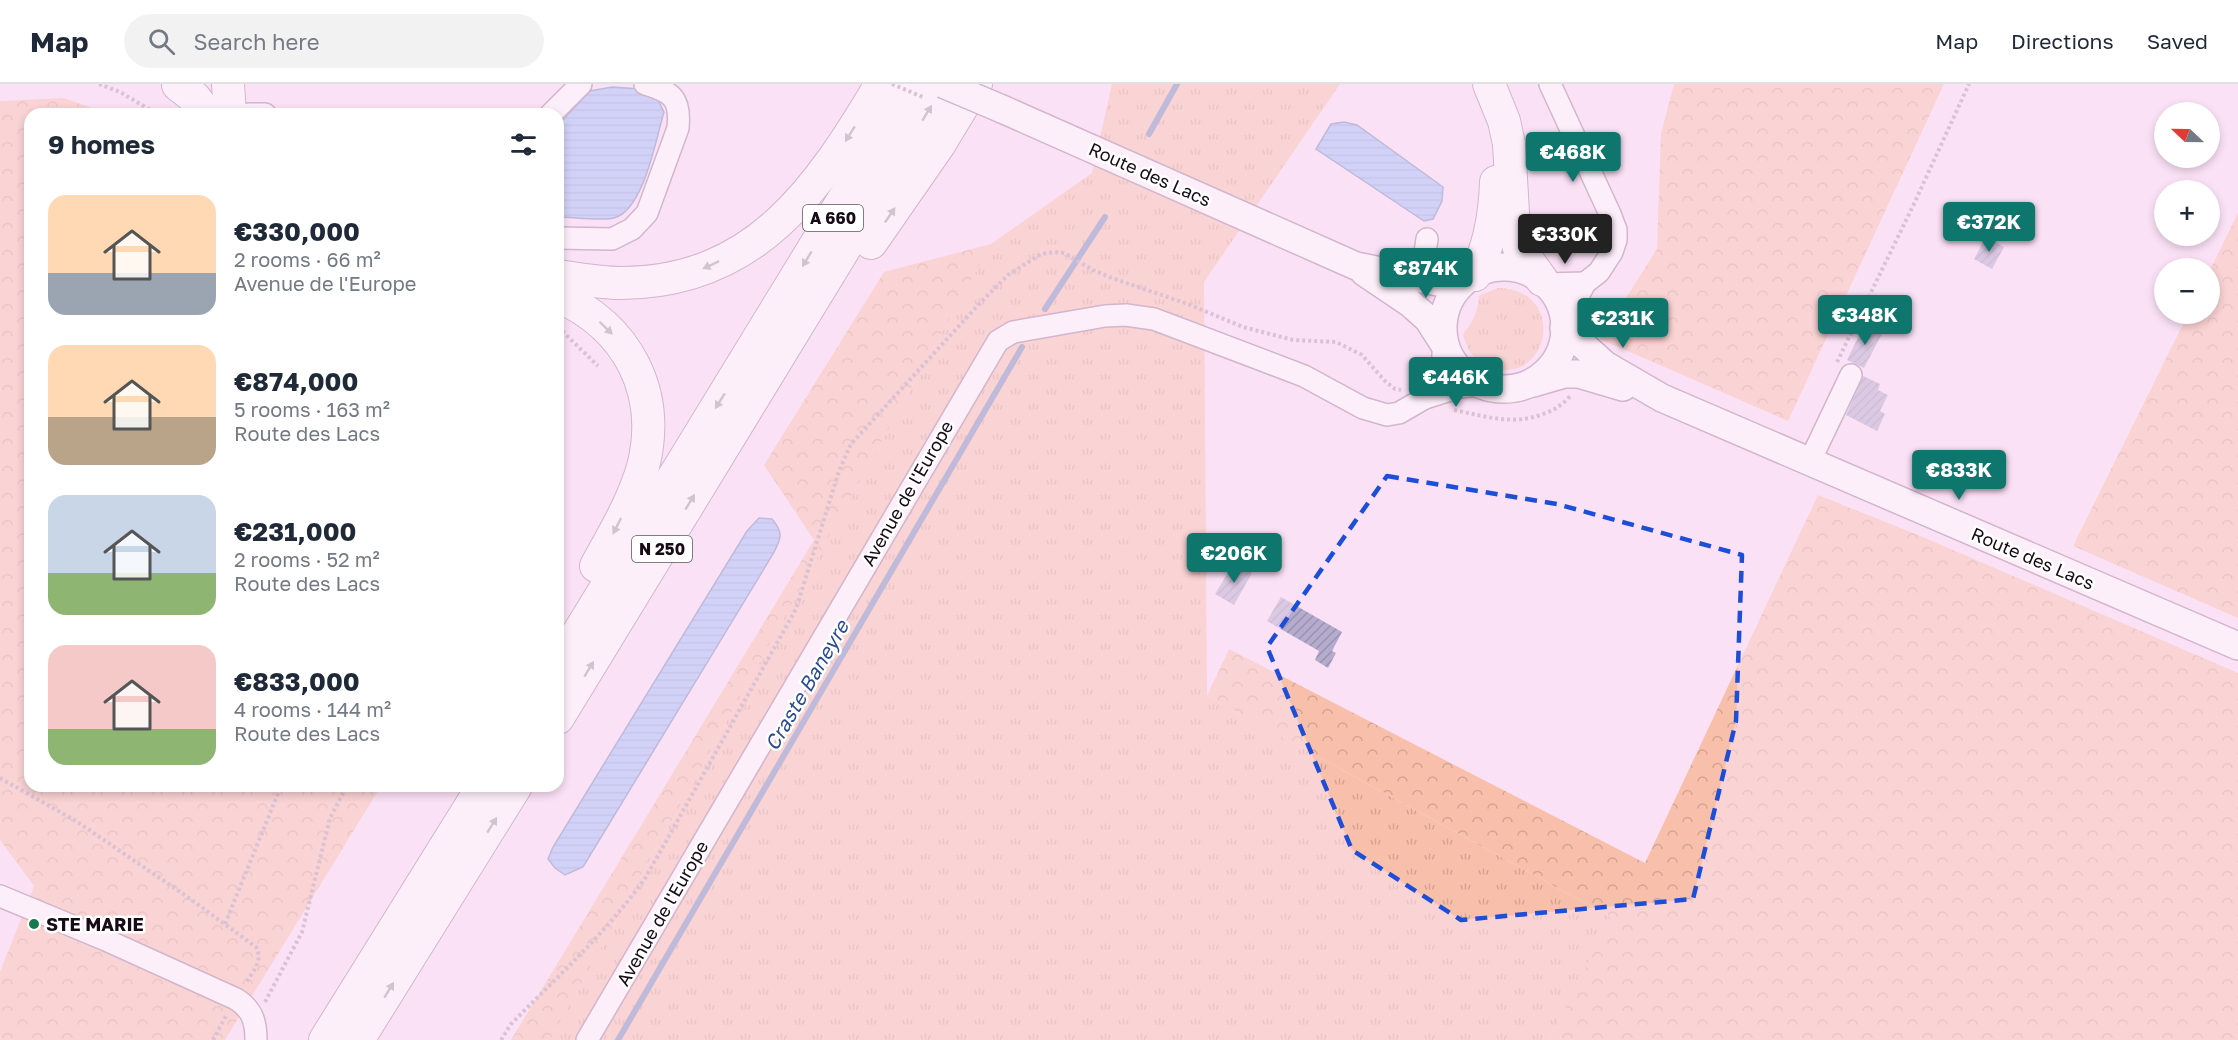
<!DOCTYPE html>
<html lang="en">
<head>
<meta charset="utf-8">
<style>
  body { margin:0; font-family:"Golos Text",sans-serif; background:#f2f2f3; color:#1f2937; height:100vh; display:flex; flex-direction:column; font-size:22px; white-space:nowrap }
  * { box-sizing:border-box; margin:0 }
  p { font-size:20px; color:#747a83 }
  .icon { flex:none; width:33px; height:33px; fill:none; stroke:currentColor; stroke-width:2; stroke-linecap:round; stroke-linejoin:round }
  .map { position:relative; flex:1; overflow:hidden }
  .side { position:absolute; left:24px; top:24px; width:540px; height:684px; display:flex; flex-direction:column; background:#fff; border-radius:18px; box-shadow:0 3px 9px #0003 }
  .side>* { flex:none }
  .needle { width:39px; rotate:292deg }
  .fabs { position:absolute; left:2154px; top:18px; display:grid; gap:12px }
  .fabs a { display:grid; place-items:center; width:66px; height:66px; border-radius:50%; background:#fff; box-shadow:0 3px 9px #0003; font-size:30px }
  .price { position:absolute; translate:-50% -51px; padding:0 14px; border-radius:6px; background:#0f766e; color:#fff; font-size:20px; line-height:39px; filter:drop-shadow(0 2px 3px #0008) }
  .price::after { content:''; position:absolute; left:50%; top:36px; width:18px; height:14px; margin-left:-9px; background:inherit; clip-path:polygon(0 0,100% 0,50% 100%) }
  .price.active { background:#222; color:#fff }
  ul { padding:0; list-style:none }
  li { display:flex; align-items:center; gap:18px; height:150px; padding:0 24px }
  li span { display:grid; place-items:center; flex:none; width:168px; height:120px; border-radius:18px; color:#555 }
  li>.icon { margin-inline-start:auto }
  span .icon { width:72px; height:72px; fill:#fffc; stroke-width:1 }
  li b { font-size:26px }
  h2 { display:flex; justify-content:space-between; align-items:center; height:72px; padding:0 24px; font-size:26px }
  header { display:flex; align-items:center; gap:36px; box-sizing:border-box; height:84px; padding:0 30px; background:#fff; border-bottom:2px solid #e0e1e3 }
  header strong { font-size:28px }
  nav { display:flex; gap:33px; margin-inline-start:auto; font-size:21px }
  .search { width:420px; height:54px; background:#f2f2f3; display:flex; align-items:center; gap:15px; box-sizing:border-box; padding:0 21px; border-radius:33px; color:#747a83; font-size:22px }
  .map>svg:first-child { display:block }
  .grass { fill:url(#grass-tufts) }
  .forest { fill:url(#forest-crowns) }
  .water { fill:url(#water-rules); stroke:#7789b7; stroke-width:1.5 }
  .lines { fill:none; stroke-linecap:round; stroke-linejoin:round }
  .stream { stroke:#7789b7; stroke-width:6 }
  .building { fill:url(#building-hatch) }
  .minor-casing { stroke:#9e8199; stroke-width:24 }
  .major-casing { stroke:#9e8199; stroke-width:30 }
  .highway-casing { stroke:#9e8199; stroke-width:34 }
  .path { stroke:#b19cad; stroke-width:4; stroke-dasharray:3 3; stroke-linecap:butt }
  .minor { stroke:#fff; stroke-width:21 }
  .major { stroke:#fff; stroke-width:27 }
  .highway { stroke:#fff; stroke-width:32 }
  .major-bridge-casing { stroke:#9e8199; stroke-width:30; stroke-linecap:butt }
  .path-bridge { stroke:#b19cad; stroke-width:4; stroke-dasharray:3 3; stroke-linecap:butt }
  .major-bridge { stroke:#fff; stroke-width:27 }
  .oneway { fill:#a29ea1 }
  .marked { fill:none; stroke:#1d4ed8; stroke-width:4.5; stroke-dasharray:12 8; stroke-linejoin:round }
  .poi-dot { fill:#18784e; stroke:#fff; stroke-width:2 }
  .labels { text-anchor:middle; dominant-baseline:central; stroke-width:5; stroke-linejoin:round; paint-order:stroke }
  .shield { fill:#fff; stroke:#5d555b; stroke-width:1.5 }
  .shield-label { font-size:16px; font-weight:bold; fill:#170c15 }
  .street-label { font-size:18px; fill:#170c15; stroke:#fff }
  .poi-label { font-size:18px; font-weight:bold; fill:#170c15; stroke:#fff; text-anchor:start }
  .water-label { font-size:20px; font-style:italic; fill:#2b4c93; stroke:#fff }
</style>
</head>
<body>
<header>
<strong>Map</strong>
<div class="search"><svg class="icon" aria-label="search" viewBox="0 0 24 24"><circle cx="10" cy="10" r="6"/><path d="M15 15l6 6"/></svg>Search here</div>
<nav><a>Map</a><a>Directions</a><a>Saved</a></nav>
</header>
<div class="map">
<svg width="2238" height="956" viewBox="0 0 2238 956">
  <defs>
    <pattern id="grass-tufts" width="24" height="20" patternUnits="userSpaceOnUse" patternTransform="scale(1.5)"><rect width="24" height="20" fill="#f8c0aa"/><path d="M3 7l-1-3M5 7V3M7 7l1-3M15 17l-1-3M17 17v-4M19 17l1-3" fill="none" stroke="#d4a491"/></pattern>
    <pattern id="forest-crowns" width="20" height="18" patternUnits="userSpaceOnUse" patternTransform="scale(1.5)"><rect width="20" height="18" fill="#f8c0aa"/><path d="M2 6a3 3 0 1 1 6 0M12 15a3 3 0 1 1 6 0" fill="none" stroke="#d4a491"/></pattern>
    <pattern id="water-rules" width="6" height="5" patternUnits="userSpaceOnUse" patternTransform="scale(1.5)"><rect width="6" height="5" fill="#a0bffc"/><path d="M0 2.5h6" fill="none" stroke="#89a3d7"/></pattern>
    <pattern id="building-hatch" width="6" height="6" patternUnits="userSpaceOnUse" patternTransform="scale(1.5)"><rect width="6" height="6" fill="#b4abcd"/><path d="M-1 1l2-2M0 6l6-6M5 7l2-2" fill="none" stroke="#9a92af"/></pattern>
  </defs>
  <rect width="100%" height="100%" fill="#fbe1f6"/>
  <g class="grass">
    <polygon points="1112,0 1340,0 1204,198 1207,612 1611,833 1549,956 550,956 991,160 1092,89"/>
    <path d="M1498 204C1568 205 1550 301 1492 284 1475 279 1467 266 1463 250 1473 239 1478 227 1479 212Z"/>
  </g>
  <g class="forest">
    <polygon points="1674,0 1944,0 1788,337 1600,255 1657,165 1661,50"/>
    <polygon points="64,14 108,30 30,30 30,702 381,702 225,956 0,956 0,888 34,802 0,756 0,17"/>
    <polygon points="2238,129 2238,534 2073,462 2188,230 2210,230 2210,186"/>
    <polygon points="991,160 550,956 511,956 814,456 764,381 884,188"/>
    <polygon points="1818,411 1923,453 2238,589 2238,956 1549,956 1611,833 1207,612 1229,565 1645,779"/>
  </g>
  <g class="water">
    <path d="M612 3 641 5 657 14 664 28C656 54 644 126 614 134 602 137 572 133 558 133V41L590 7Z"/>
    <polygon points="1344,38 1357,41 1443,103 1442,117 1433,135 1424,137 1316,65 1331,40"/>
    <path d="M759 434 772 435C784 449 781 455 773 470L583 783 565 791 555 784 548 775 553 763 747 447Z"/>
  </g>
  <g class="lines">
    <g class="stream">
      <polyline points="1149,50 1177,0"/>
      <polyline points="1045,225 1105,133"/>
      <polyline points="618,956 1022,263"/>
    </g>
  </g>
  <g class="building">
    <polygon points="1986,153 2004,163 1992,185 1974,175"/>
    <polygon points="1865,239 1883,248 1864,284 1847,276"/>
    <polygon points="1863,292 1880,300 1878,306 1888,311 1880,327 1885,330 1877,347 1846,331"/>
    <polygon points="1234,479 1252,489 1234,521 1215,510"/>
    <polygon points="1281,513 1342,548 1332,567 1336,569 1328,584 1315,576 1319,567 1267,537"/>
  </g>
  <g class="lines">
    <g class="minor-casing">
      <g id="minor">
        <polyline points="1550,0 1610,130 1616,146 1616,156 1612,168 1599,188 1585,199 1565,237"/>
        <polyline points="248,30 265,30"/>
        <polyline points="551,30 581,0"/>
        <path d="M558 154 612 155 632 145 647 129 678 44C681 14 672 8 645 0"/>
        <polyline points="1421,196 1427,155"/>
        <polyline points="1545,200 1585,199"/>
        <polyline points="1425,314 1442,282 1444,260"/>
        <polyline points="1810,377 1851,291"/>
        <path d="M0 812 106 856 236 915C252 925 256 937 256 956"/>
        <polyline points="587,956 998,257 1013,248 1105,232 1126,231 1154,235 1304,292 1363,324 1387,331 1399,329 1425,314 1460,303 1480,301"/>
      </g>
    </g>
    <g class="major-casing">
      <g id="major">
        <polyline points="1002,25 1356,182 1443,199 1469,194"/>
        <circle cx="1504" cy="244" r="61"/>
        <polyline points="1364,188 1410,219 1428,235 1444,260"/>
        <polyline points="1564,244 1605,281 1662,314 2238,562"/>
        <polyline points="1533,299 1564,290 1579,290 1623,303"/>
      </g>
    </g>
    <g class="highway-casing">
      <g id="highway">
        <polyline points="228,0 230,30"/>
        <polyline points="1489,0 1504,37 1509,60 1514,146 1519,164 1542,196"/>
        <polyline points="178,1 195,14 207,30"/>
        <polyline points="871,159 939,61 976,0"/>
        <path d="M1475 191C1490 161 1495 131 1496 98"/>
        <path d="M558 192C579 195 600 199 621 199 756 199 819 104 881 0"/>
        <path d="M558 212C628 243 662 308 643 383 633 418 613 451 596 482"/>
        <polyline points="558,582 914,0"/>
        <polyline points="558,634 945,0"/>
        <polyline points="325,956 483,702"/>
        <polyline points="358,956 516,702"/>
      </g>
    </g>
    <g class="path">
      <polyline points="99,0 120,8 157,30"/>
      <polyline points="558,243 598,282"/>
      <polyline points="1837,278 1913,122 1969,0"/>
      <path d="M1454 326C1485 332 1512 342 1543 330 1554 326 1563 321 1570 312"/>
      <path d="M0 694 76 737 189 814 256 863C264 877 252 889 245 900"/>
      <polyline points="225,840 281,702"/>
      <polyline points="265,918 302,848 330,734 347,702"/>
      <polyline points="213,956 227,930"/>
      <path d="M501 956 511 940C558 892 607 848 646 793L796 525 839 387 851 360 981 218 1008 191 1041 170 1054 168 1064 169 1093 186 1112 194 1188 220 1243 243 1293 256 1336 258 1362 271 1385 297 1395 305 1401 306"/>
    </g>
    <use href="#minor" class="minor"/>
    <use href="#major" class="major"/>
    <use href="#highway" class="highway"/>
    <g class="major-bridge-casing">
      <polyline id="major-bridge" points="943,0 1002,25"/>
    </g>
    <polyline class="path-bridge" points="892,0 925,14"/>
    <use href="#major-bridge" class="major-bridge"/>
  </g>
  <defs><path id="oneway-solid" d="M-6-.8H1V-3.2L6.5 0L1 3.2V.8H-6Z" transform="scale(1.5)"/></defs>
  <g class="oneway">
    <use href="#oneway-solid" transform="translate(927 29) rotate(-59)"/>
    <use href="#oneway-solid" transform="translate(850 50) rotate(122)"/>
    <use href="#oneway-solid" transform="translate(890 131) rotate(-56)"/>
    <use href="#oneway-solid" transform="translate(807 175) rotate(121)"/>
    <use href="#oneway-solid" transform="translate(711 181) rotate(155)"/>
    <use href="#oneway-solid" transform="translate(606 244) rotate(44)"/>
    <use href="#oneway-solid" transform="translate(720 317) rotate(122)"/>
    <use href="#oneway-solid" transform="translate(690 418) rotate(-59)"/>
    <use href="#oneway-solid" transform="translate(617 442) rotate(117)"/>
    <use href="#oneway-solid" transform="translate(589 585) rotate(-59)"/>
    <use href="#oneway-solid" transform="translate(492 741) rotate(-58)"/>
    <use href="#oneway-solid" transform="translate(389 906) rotate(-59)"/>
  </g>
  <path d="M0 0H2238V956H0ZM1387 392 1557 420 1742 471 1736 637 1693 815 1461 836 1352 766 1267 563Z" fill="#fbe1f6" fill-opacity=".55" fill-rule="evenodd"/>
  <path class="marked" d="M1387 392 1557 420 1742 471 1736 637 1693 815 1461 836 1352 766 1267 563Z"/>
  <circle class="poi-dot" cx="34" cy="840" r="6"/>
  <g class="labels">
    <g class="shield">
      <rect x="803" y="121" width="60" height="26" rx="4.5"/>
      <rect x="632" y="452" width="60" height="26" rx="4.5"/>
    </g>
    <g class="shield-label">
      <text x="833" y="134">A 660</text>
      <text x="662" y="465">N 250</text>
    </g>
    <g class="street-label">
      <text transform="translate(1150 90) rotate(24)">Route des Lacs</text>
      <text transform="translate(907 409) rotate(-60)">Avenue de l'Europe</text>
      <text transform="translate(2033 474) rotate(23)">Route des Lacs</text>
      <text transform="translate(662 829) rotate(-60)">Avenue de l'Europe</text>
    </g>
    <g class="poi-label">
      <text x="46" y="840">STE MARIE</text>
    </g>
    <g class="water-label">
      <text transform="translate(806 601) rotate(-60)">Craste Baneyre</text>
    </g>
  </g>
</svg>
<div class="fabs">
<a><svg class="needle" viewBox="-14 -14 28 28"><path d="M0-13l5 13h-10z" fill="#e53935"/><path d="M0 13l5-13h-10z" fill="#747a83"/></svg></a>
<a>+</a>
<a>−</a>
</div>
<b class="price" style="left:1573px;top:99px">€468K</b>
<b class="price" style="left:1989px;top:169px">€372K</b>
<b class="price active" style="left:1565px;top:181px">€330K</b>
<b class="price" style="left:1426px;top:215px">€874K</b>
<b class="price" style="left:1865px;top:262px">€348K</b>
<b class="price" style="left:1623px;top:265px">€231K</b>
<b class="price" style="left:1456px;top:324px">€446K</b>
<b class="price" style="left:1959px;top:417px">€833K</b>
<b class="price" style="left:1234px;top:500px">€206K</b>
<section class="side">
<h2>9 homes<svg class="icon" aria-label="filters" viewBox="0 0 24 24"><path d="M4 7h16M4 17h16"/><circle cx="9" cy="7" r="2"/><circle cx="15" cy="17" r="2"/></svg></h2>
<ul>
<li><span style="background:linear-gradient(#ffd9b3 65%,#9aa5b1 0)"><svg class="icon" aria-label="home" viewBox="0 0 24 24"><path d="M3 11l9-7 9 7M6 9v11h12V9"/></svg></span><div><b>€330,000</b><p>2 rooms · 66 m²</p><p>Avenue de l'Europe</p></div></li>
<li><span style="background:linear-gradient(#ffd9b3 60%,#b9a48a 0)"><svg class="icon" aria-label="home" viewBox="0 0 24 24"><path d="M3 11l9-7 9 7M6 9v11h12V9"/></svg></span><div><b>€874,000</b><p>5 rooms · 163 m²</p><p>Route des Lacs</p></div></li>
<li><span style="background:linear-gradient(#c9d6e8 65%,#8fb573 0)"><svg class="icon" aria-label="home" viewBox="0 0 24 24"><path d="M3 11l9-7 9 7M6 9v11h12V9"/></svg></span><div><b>€231,000</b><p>2 rooms · 52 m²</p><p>Route des Lacs</p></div></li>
<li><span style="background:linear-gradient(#f6c9c9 70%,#8fb573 0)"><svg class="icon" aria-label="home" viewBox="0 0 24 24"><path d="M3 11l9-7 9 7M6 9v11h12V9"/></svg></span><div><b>€833,000</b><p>4 rooms · 144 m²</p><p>Route des Lacs</p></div></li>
</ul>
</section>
</div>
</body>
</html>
